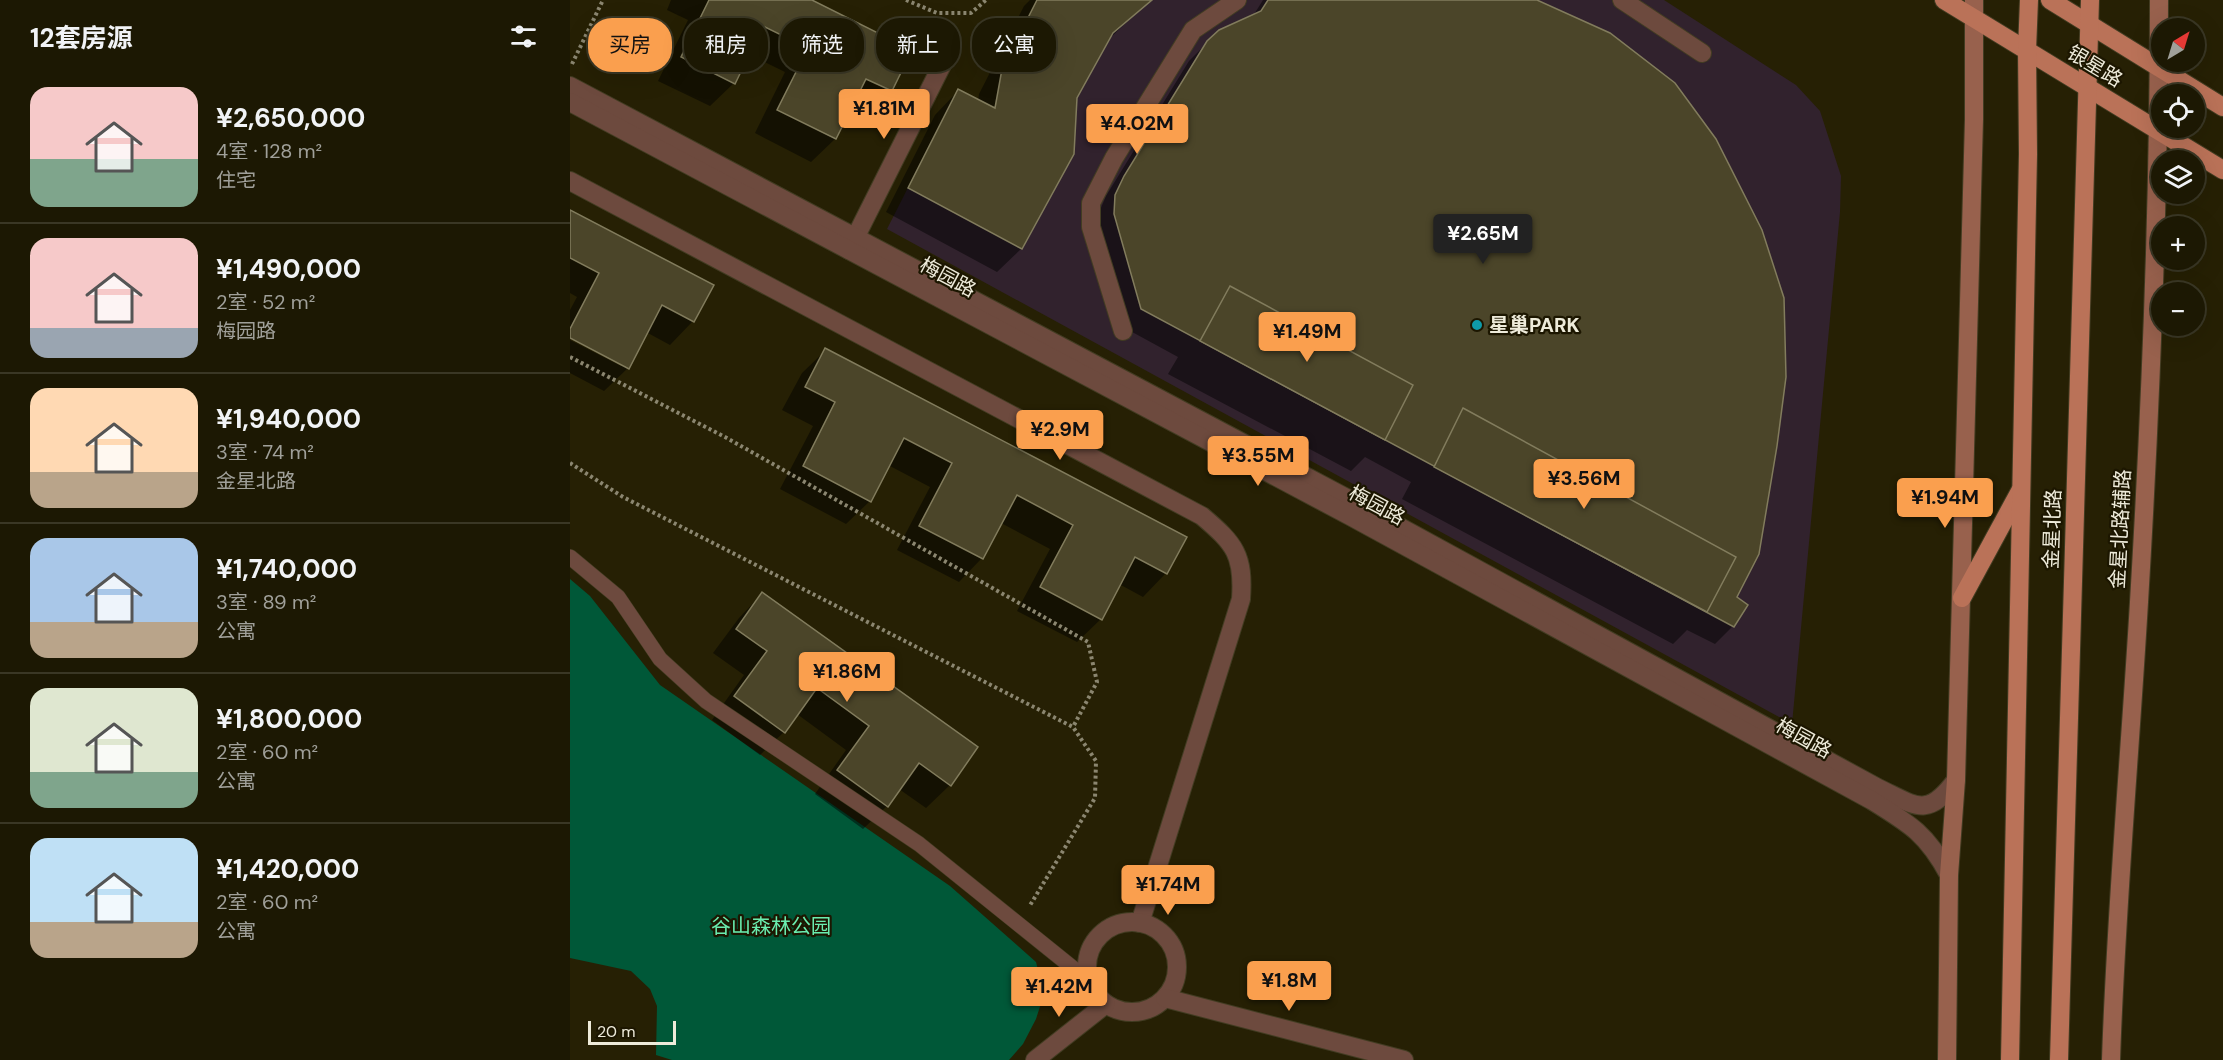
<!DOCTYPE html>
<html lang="zh">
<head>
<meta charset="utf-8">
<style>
  body { margin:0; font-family:"DM Sans","Noto Sans SC",sans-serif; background:#25210d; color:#f1f3f6; height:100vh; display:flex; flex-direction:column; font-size:22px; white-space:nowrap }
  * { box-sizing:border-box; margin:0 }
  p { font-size:20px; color:#a0a09a }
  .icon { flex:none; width:33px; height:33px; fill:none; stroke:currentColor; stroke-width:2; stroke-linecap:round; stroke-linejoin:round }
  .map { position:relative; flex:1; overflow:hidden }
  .side { display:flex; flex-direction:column; background:#1c1803; width:570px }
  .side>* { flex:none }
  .guide { position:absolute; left:18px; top:18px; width:570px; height:54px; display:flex; gap:12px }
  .needle { width:39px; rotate:38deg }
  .buttons { position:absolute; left:1581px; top:18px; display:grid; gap:12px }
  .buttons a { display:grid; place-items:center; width:54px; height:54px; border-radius:50%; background:#1c1803; box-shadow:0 6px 24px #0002,0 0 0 2px #3a3725; font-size:30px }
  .scale { position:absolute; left:18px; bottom:15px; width:88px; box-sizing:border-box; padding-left:6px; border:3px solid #eeebda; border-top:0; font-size:16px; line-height:21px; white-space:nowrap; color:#eeebda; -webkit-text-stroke:4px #1c1600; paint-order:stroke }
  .price { position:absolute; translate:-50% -51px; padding:0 14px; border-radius:6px; background:#fa9f4e; color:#111; font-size:20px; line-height:39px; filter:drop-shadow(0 2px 3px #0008) }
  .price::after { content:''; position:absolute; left:50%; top:36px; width:18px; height:14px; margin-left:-9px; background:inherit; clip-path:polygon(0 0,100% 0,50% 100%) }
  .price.on { background:#222; color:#fff }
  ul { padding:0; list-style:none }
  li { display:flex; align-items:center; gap:18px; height:150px; padding:0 30px }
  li+li { border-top:2px solid #3a3725 }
  li span { display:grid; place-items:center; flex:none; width:168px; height:120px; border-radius:18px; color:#555 }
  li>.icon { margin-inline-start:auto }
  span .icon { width:72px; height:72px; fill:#fffc; stroke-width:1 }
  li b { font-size:26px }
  h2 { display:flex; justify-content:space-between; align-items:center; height:72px; padding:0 30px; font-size:26px }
  .chip { padding:0 21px; border-radius:24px; background:#1c1803; box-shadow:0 6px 24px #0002,0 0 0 2px #3a3725; font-size:21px; line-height:54px }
  .chip.on { background:#fa9f4e; color:#111 }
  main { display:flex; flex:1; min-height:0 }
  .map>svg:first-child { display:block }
  .commercial { fill:#31222d }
  .forest { fill:#005838 }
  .shadow { fill:#0007 }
  .building { fill:#4b4529; stroke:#827c5d; stroke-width:1.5 }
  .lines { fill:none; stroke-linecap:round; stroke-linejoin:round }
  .service-casing { stroke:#423c22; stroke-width:16 }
  .minor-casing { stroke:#423c22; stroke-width:20 }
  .tertiary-casing { stroke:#423c22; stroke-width:20 }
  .secondary-casing { stroke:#423c22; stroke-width:20 }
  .primary-casing { stroke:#423c22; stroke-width:20 }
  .path { stroke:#8b8670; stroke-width:4; stroke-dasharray:3 3; stroke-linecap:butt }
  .service { stroke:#6d4a3e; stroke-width:15 }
  .minor { stroke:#6d4a3e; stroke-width:18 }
  .tertiary { stroke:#6d4a3e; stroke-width:18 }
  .secondary { stroke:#98614d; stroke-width:18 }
  .primary { stroke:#ba7258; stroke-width:18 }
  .culture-dot { fill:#0f9aa8; stroke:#1c1600; stroke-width:2 }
  .labels { text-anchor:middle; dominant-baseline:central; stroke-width:4.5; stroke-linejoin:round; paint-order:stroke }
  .street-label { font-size:20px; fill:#eeebda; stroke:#1c1600 }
  .poi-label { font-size:20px; font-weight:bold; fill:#eeebda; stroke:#1c1600; text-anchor:start }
  .park-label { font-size:20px; fill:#6aedaf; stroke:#1c1600 }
</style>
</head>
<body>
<main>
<section class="side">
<h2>12套房源<svg class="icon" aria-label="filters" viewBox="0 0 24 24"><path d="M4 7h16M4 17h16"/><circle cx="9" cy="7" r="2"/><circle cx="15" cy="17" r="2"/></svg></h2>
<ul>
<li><span style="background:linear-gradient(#f6c9c9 60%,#7fa58c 0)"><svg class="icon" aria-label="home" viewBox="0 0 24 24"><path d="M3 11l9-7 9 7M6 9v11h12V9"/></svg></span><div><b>¥2,650,000</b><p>4室 · 128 m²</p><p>住宅</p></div></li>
<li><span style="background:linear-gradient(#f6c9c9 75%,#9aa5b1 0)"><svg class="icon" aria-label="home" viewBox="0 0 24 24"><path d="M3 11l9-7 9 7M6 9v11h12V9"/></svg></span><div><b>¥1,490,000</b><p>2室 · 52 m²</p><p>梅园路</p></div></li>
<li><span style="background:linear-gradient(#ffd9b3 70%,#b9a48a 0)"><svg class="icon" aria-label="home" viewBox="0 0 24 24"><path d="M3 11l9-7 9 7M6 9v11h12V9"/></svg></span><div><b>¥1,940,000</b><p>3室 · 74 m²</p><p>金星北路</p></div></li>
<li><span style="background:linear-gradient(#a9c7e8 70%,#b9a48a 0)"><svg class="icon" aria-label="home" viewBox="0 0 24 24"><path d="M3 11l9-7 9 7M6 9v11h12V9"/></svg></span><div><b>¥1,740,000</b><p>3室 · 89 m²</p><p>公寓</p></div></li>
<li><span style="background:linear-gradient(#dfe7d0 70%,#7fa58c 0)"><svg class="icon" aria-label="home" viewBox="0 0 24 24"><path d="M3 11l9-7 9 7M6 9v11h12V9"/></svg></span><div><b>¥1,800,000</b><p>2室 · 60 m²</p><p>公寓</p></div></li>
<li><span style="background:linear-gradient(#bfe0f5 70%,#b9a48a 0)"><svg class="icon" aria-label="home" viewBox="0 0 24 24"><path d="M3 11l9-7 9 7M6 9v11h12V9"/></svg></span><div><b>¥1,420,000</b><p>2室 · 60 m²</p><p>公寓</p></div></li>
</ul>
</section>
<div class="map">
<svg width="1653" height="1060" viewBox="0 0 1653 1060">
  <rect width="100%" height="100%" fill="#262004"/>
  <polygon class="commercial" points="467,0 1094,0 1226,85 1250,111 1271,176 1270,212 1222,724 317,229 388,89 425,108 432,69"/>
  <polygon class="forest" points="0,579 20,596 90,685 380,886 466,962 474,994 466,1019 453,1044 439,1060 102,1060 86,1055 87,1006 80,989 61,971 0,958"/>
  <g class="shadow">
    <polygon points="101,0 239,0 320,90 297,113 281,106 265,139 241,162 185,133 215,72 178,54 164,83 140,106 88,81 118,20 97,10"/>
    <polygon points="460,0 580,0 539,39 505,98 502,154 451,249 427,272 316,212 365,115 388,91 408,101 409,94 454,6"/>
    <polygon points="693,0 963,0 1165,598 1163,626 1145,644 1117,630 1103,644 832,499 841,482 795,457 781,471 598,374 608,357 553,327 527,233 528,215 536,196 619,61 638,42 683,16"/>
    <polygon points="0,212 123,321 100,345 76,332 58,368 34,391 0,373 0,340 51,366 51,363 0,336 0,310 7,297 0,293"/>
    <polygon points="256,350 596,573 573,597 549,584 531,619 507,642 447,611 480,549 431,523 412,558 389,582 327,550 360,487 318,465 300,501 276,524 210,489 243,426 212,410 232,373"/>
    <polygon points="192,594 380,785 356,808 329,789 317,806 293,829 245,794 276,750 227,714 214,732 190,755 142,720 174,675 143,653 169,618"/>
  </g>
  <g class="building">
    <polygon points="139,0 242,0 342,50 322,91 296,79 266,139 207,110 238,48 193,26 165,84 111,57"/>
    <polygon points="467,0 582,0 543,33 507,98 504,154 452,249 338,188 388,89 425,108 432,69"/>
    <polygon points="698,0 967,0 1040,33 1105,83 1146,139 1192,230 1214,298 1216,377 1207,446 1189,554 1167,597 1178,605 1164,627 571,309 544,214 545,195 554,176 637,41 649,30 691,11"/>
    <polygon points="0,210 144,285 124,322 92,305 59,369 0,338 0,329 29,273 0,258"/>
    <polygon points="660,286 843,385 815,440 630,341"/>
    <polygon points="255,348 617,537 597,574 565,557 532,620 470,587 503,525 447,495 413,559 349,526 382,463 334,438 301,502 233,466 265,402 235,387"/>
    <polygon points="893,408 1166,557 1137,612 864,467"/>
    <polygon points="192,592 408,747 381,786 349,763 318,807 267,770 299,726 247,688 215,733 164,696 197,651 166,629"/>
  </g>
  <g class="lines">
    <g class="service-casing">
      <polyline id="service" points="0,557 48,597 90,659 136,701 349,844 519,981"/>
    </g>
    <g class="minor-casing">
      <g id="minor">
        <polyline points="1052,0 1132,53"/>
        <path d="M0 181 632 516C665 544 674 555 671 599L570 923"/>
        <polyline points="279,250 381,47"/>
        <polyline points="553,331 521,227 521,203 544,158 623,30 667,0"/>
        <circle cx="562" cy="967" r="45"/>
        <polyline points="595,998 834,1060"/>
        <polyline points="465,1060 536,1004"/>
      </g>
    </g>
    <g class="tertiary-casing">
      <g id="tertiary">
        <path d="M0 86 786 503 1308 788C1346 806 1357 819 1386 780"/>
        <path d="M0 102 780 516 1301 800C1340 824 1357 834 1379 875"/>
      </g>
    </g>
    <g class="secondary-casing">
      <g id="secondary">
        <polyline points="1377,1060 1379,875 1386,780 1404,119 1404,0"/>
        <path d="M1541 1060C1546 907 1560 755 1569 602 1581 402 1589 201 1589 0"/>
      </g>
    </g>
    <g class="primary-casing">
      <g id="primary">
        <polyline points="1374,0 1653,170"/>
        <polyline points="1480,0 1653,107"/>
        <polyline points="1392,598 1450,491"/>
        <polyline points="1440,1060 1458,154 1457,50 1459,0"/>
        <polyline points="1489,1060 1520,0"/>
      </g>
    </g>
    <g class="path">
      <polyline points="336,0 367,13 401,13 416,0"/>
      <polyline points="2,64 33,0"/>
      <polyline points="0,357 155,437 518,642 527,682 503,727"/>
      <polyline points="0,463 53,497 503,727 526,761 525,798 459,907"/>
    </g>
    <use href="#service" class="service"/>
    <use href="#minor" class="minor"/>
    <use href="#tertiary" class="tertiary"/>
    <use href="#secondary" class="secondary"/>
    <use href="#primary" class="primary"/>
  </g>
  <circle class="culture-dot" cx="907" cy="325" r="6"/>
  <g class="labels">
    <g class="street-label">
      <text transform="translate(1525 66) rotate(31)">银星路</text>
      <text transform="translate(378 277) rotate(28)">梅园路</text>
      <text transform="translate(807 505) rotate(28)">梅园路</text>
      <text transform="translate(1482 529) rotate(-88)">金星北路</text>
      <text transform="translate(1550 529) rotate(-87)">金星北路辅路</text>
      <text transform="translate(1234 738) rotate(29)">梅园路</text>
    </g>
    <g class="poi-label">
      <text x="919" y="325">星巢PARK</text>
    </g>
    <g class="park-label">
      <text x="201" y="926">谷山森林公园</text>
    </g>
  </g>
</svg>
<div class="buttons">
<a><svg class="needle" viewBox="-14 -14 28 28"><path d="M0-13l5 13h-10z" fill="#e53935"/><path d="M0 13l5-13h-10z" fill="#a0a09a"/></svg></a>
<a><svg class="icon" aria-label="locate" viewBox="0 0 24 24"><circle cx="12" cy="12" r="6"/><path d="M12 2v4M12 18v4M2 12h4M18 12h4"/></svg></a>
<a><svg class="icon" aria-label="layers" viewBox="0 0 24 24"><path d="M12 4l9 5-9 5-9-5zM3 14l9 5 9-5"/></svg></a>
<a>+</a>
<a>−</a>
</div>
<div class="scale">20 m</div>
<b class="price" style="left:314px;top:140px">¥1.81M</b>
<b class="price" style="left:567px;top:155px">¥4.02M</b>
<b class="price on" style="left:913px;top:265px">¥2.65M</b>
<b class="price" style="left:737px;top:363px">¥1.49M</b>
<b class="price" style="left:490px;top:461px">¥2.9M</b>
<b class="price" style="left:688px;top:487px">¥3.55M</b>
<b class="price" style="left:1014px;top:510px">¥3.56M</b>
<b class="price" style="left:1375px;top:529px">¥1.94M</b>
<b class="price" style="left:277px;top:703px">¥1.86M</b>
<b class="price" style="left:598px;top:916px">¥1.74M</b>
<b class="price" style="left:719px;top:1012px">¥1.8M</b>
<b class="price" style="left:489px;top:1018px">¥1.42M</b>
<div class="guide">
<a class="chip on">买房</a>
<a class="chip">租房</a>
<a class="chip">筛选</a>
<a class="chip">新上</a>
<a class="chip">公寓</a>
</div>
</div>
</main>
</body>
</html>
